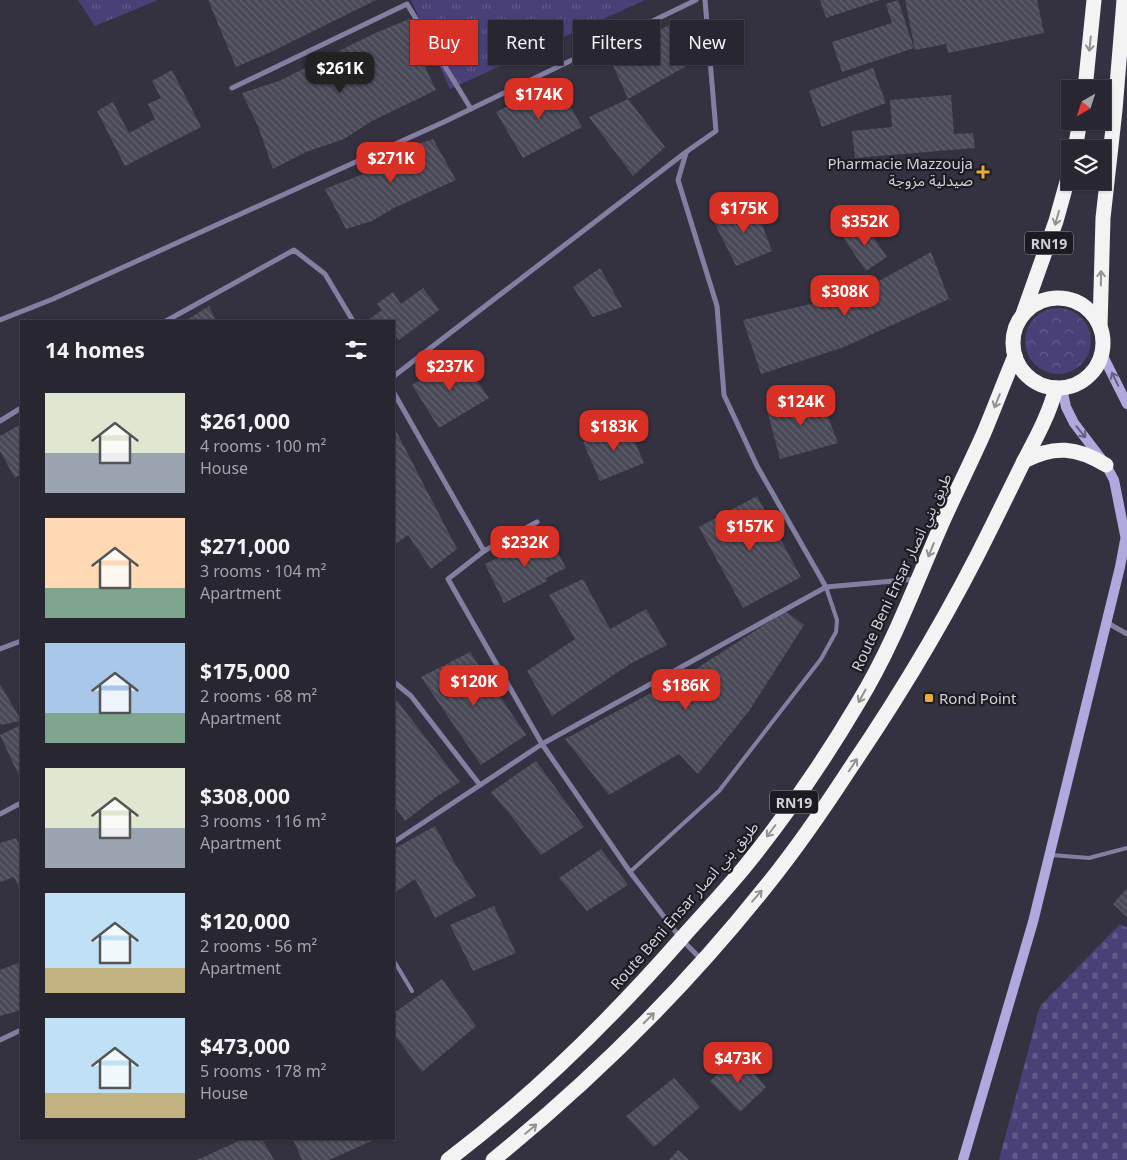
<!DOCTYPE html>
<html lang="en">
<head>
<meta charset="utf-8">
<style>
  body { margin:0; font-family:"Noto Sans","Noto Sans Arabic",sans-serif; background:#2f2e39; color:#f1f3f6; height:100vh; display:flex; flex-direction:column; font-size:19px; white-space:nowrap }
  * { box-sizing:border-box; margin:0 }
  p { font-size:16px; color:#a4a5ab }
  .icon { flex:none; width:28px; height:28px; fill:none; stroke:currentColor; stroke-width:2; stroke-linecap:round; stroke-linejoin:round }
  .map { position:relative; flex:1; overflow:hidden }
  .side { position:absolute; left:20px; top:320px; width:375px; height:820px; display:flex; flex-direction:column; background:#272631; border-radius:0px; box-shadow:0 1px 4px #0004,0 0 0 1px #43434d }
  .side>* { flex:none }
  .top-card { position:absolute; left:410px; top:20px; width:475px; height:45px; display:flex; gap:10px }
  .needle { width:32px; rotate:219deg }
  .buttons { position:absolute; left:1061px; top:80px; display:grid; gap:10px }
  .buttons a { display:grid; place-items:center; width:50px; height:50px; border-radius:0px; background:#272631; box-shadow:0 1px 4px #0004,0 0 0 1px #43434d; font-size:25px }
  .price { position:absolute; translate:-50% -42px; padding:0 11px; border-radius:10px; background:#d93025; color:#fff; font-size:16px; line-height:32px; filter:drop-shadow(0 1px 2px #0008) }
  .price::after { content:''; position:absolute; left:50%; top:30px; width:15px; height:11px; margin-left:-8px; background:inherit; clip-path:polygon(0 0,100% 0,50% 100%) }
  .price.current { background:#222; color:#fff }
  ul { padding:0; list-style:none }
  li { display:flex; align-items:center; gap:15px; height:125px; padding:0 25px }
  li span { display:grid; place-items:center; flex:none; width:140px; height:100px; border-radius:0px; color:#555 }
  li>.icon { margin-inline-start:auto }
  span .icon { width:60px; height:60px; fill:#fffc; stroke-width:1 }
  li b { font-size:21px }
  h2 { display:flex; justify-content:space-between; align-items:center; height:60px; padding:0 25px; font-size:21px }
  .chip { padding:0 18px; border-radius:0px; background:#272631; box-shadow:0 1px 4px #0004,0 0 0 1px #43434d; font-size:18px; line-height:45px }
  .chip.current { background:#d93025; color:#fff }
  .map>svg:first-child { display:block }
  .grass { fill:url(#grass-tufts) }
  .cemetery { fill:url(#cemetery-stones) }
  .park { fill:url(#park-crowns) }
  .building { fill:url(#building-back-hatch) }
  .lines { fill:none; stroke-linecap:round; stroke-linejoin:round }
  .lane { stroke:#837fa1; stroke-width:4 }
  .street { stroke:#837fa1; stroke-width:5 }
  .secondary { stroke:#afa9de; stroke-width:10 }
  .highway { stroke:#f3f3f3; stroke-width:15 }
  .oneway { stroke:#929294 }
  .oneway2 { stroke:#666280 }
  .poi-dot { fill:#e8ab37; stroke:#1c1b21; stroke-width:2 }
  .labels { text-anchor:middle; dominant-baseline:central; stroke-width:4.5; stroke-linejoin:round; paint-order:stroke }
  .shield { fill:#1c1b21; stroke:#9b9aa2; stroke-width:1 }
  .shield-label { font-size:14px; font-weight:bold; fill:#d1d0d9 }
  .poi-label { font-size:15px; fill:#d1d0d9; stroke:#1c1b21; text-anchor:end }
  .street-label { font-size:15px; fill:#d1d0d9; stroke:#1c1b21 }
</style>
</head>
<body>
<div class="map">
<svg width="1127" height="1160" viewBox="0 0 1127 1160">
  <defs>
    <pattern id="grass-tufts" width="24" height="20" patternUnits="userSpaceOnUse" patternTransform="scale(1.25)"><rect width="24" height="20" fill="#494077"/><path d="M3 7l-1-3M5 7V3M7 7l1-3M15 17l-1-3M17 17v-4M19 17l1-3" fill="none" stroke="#625b8a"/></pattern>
    <pattern id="cemetery-stones" width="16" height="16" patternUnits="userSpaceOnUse" patternTransform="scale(1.25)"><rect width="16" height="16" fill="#494077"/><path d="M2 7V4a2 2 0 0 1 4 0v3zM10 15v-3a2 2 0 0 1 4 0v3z" fill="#625b8a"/></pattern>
    <pattern id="park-crowns" width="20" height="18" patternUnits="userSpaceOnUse" patternTransform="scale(1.25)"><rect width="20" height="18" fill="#494077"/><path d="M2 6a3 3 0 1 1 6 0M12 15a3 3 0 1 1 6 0" fill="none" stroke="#625b8a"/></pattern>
    <pattern id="building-back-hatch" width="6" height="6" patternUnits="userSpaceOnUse" patternTransform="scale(1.25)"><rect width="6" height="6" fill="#4a4958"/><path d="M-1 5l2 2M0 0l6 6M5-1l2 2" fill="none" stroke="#63626f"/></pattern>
  </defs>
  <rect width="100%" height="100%" fill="#343241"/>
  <g class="grass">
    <polygon points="78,0 158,0 95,26"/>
    <polygon points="411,0 645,0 450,89"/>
  </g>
  <polygon class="cemetery" points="1120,924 1127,928 1127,1160 999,1160 1040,1006"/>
  <circle class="park" cx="1058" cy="341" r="33"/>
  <g class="building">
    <polygon points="208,0 376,0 273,51 236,67"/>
    <polygon points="820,0 880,0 826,18"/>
    <polygon points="898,0 914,48 842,72 832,42 892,23 886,4"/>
    <polygon points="905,0 1037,0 1044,33 948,53 946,44 915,50"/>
    <polygon points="409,19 419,54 436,90 372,121 344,139 306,152 273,169 258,126 242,93 279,81 371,35"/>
    <polygon points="680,20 697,60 628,99 608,54"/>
    <polygon points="873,68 886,103 822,127 809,91"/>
    <polygon points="172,70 201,127 125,166 97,111 113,102 129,133 155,119 148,104 161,98 152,81"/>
    <polygon points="557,83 582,127 523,158 496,112"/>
    <polygon points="951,95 954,134 973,133 975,148 855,158 852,131 892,127 890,100"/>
    <polygon points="628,99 665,147 633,176 589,117"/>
    <polygon points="433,139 456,180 394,208 372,221 346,229 325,189 371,171 403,149"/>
    <polygon points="753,200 772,251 736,266 714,222"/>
    <polygon points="864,224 887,257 866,271 843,237"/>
    <polygon points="931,252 949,299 844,347 761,374 743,320 832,299 870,286"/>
    <polygon points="600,268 622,307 593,317 573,287"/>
    <polygon points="423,288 439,310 399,340 394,334 394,321 367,321 382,310 377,304 393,292 401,304"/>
    <polygon points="209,306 216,321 185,321"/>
    <polygon points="460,357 489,398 439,428 412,385"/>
    <polygon points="819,394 838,443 780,459 767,410"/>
    <polygon points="627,423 644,463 600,481 583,442"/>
    <polygon points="21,424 21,474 15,478 0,451 0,436"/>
    <polygon points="394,427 457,549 431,569 408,535 394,545"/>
    <polygon points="757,496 801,577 743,608 699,527"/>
    <polygon points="548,533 566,568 546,578 547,581 504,603 485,564"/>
    <polygon points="583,579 610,629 646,609 667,645 630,664 552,716 527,671 575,639 549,595"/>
    <polygon points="785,611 804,625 749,711 698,774 679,754 609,795 565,739 696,669"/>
    <polygon points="470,652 526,735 481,765 421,677"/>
    <polygon points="0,684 21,720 21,721 0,725"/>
    <polygon points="394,698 398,702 460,782 436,797 405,821 394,805"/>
    <polygon points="21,725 21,780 0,735"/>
    <polygon points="536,761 584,827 541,855 512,817 491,792"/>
    <polygon points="435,826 454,862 476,896 435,918 415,879 394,893 394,849"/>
    <polygon points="16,838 21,848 21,893 14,877 0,882 0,843"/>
    <polygon points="601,849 628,885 587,911 559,878"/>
    <polygon points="1127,888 1127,917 1113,904"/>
    <polygon points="494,906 516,953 473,971 450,925"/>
    <polygon points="18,963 21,972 21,1010 0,1016 0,970"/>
    <polygon points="442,979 476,1026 422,1072 394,1034 394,1013"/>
    <polygon points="739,1056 766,1087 740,1112 710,1081"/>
    <polygon points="674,1078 700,1107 654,1147 626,1116"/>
    <polygon points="243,1139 262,1139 274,1160 197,1160"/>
    <polygon points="293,1139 376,1139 329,1160 302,1160"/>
    <polygon points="678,1150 689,1160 669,1160"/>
  </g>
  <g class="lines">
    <g class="lane">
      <polyline points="1051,855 1089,858 1127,848"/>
      <polyline points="630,872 719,791 821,659 836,632 837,620 826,587"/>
      <polyline points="394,961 412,991"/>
    </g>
    <g class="street">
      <polyline points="232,88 407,4 471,109"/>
      <polyline points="686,153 678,180 717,306 724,395 757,466 826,587"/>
      <polyline points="0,320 53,299 446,121 696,0"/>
      <polyline points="166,321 294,250 325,274 353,321"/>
      <polyline points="394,376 686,152 716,131 705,0"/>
      <polyline points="394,393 484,551"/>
      <polyline points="0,421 21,408"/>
      <polyline points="537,522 484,551 448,579 542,744 630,872 681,939 702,960"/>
      <polyline points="1106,622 1127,634"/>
      <polyline points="0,649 21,641"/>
      <polyline points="394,682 411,696 480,785"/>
      <polyline points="0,814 21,803"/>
      <polyline points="394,842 542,744 826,587 916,579"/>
      <polyline points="0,1040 21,1030"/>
    </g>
    <g class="secondary">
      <polyline points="1102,354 1127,404"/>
      <polyline points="1062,388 1066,407 1074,423 1106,465 1114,480 1125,535"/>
      <polyline points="963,1160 1033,922 1120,567 1127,530"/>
    </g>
    <g class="highway">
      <polyline points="1085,89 1094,0"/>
      <polyline points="1075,149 1080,121"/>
      <circle cx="1058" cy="343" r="45"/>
      <polyline points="1023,314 1056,221 1070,171"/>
      <polyline points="1100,327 1103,218 1115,110 1124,0"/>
      <path d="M1024 461C1054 445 1077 447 1106 465"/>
      <path d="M448 1160C534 1095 610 1020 681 939 703 914 726 890 747 864 788 813 825 759 858 703 893 646 916 582 943 521 956 492 970 464 983 435 994 409 1004 382 1015 356"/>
      <path d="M493 1160C594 1078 686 987 767 885 797 848 825 807 851 767 904 689 952 608 993 524 1003 504 1013 483 1023 463 1036 438 1049 415 1056 388"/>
    </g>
  </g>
  <defs><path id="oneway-shaft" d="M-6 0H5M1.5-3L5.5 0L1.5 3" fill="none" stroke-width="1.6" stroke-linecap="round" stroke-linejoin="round" transform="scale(1.25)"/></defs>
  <g class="oneway">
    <use href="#oneway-shaft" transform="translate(1090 44) rotate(96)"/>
    <use href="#oneway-shaft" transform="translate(1057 218) rotate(106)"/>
    <use href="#oneway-shaft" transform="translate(1101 278) rotate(-89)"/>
    <use href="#oneway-shaft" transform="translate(997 401) rotate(112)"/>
    <use href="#oneway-shaft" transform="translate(931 550) rotate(112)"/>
    <use href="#oneway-shaft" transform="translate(862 696) rotate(119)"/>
    <use href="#oneway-shaft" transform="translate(853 765) rotate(-56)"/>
    <use href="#oneway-shaft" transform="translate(771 831) rotate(127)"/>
    <use href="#oneway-shaft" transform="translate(757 896) rotate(-49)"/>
    <use href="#oneway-shaft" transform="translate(649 1018) rotate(-45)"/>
    <use href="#oneway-shaft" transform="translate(531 1129) rotate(-40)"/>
  </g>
  <g class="oneway2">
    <use href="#oneway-shaft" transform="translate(1115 379) rotate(-116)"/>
    <use href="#oneway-shaft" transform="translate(1081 432) rotate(51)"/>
  </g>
  <g class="poi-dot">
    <path d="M980.5 164.5h5v5h5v5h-5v5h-5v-5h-5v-5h5z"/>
    <rect x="924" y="693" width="10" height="10" rx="2.5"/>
  </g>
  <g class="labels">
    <g class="shield">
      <rect x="1025" y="231.5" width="48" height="23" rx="4"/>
      <rect x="770" y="790.5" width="48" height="23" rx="4"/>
    </g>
    <g class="shield-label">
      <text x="1049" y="243">RN19</text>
      <text x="794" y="802">RN19</text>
    </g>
    <g class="poi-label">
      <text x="973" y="163">Pharmacie Mazzouja<tspan x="973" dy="17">صيدلية مزوجة</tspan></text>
      <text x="939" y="698" text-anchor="start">Rond Point</text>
    </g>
    <g class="street-label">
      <text transform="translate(901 572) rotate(-65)">Route Beni Ensar طريق بني انصار</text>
      <text transform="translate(684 905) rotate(-49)">Route Beni Ensar طريق بني انصار</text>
    </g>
  </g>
</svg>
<div class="buttons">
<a><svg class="needle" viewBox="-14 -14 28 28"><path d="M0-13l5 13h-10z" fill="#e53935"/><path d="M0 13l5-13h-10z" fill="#a4a5ab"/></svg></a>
<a><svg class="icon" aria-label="layers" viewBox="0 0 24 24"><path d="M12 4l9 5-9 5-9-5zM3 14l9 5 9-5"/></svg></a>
</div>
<b class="price current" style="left:340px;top:94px">$261K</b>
<b class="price" style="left:539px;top:120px">$174K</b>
<b class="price" style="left:391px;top:184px">$271K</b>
<b class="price" style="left:744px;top:234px">$175K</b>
<b class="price" style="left:865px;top:247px">$352K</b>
<b class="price" style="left:845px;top:317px">$308K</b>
<b class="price" style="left:450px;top:392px">$237K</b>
<b class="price" style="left:801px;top:427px">$124K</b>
<b class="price" style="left:614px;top:452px">$183K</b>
<b class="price" style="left:750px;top:552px">$157K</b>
<b class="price" style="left:525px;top:568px">$232K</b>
<b class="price" style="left:474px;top:707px">$120K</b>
<b class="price" style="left:686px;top:711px">$186K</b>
<b class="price" style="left:738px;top:1084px">$473K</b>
<div class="top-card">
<a class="chip current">Buy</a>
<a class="chip">Rent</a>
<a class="chip">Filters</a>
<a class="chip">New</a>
</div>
<section class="side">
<h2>14 homes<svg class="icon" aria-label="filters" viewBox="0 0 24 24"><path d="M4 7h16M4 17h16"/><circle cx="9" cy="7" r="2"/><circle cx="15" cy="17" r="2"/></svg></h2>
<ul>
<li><span style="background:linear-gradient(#dfe7d0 60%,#9aa5b1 0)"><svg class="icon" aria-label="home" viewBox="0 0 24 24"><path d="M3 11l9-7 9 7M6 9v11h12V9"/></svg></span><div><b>$261,000</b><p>4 rooms · 100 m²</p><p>House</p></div></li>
<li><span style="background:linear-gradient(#ffd9b3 70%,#7fa58c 0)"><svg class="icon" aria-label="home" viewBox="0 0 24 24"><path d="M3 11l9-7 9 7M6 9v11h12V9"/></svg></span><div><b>$271,000</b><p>3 rooms · 104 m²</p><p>Apartment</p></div></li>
<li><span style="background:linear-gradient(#a9c7e8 70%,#7fa58c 0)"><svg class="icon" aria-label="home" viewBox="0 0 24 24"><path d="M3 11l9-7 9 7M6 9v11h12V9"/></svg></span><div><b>$175,000</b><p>2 rooms · 68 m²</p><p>Apartment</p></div></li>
<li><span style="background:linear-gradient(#dfe7d0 60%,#9aa5b1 0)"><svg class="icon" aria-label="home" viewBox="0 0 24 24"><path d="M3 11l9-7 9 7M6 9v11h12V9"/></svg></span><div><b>$308,000</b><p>3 rooms · 116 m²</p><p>Apartment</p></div></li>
<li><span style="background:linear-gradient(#bfe0f5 75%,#c2b280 0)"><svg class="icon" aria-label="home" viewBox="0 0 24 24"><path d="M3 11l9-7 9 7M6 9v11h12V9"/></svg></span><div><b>$120,000</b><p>2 rooms · 56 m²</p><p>Apartment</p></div></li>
<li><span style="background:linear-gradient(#bfe0f5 75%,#c2b280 0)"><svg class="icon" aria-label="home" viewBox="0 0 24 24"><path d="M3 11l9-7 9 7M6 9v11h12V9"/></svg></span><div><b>$473,000</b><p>5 rooms · 178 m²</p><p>House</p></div></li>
</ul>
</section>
</div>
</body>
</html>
